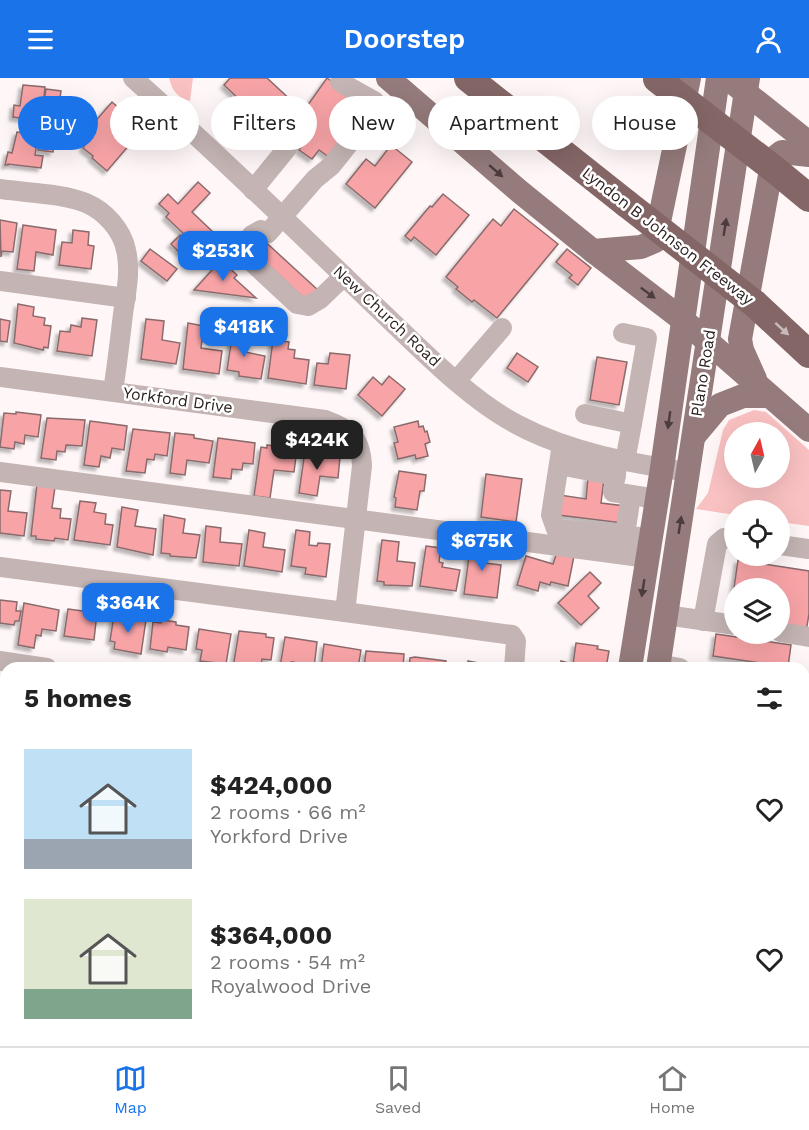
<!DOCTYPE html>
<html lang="en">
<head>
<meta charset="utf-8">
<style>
  body { margin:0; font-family:"Work Sans",sans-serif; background:#f6f6f6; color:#222; height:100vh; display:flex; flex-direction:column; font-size:22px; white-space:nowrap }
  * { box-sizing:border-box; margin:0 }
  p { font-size:20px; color:#767676 }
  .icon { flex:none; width:33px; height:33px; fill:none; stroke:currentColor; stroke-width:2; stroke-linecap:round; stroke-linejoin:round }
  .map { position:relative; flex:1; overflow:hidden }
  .details { position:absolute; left:0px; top:584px; width:810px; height:386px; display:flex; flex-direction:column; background:#fff; border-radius:18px 18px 0 0; box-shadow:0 6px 24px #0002 }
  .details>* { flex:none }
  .guide { position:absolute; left:18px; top:18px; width:774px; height:54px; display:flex; gap:12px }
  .needle { width:39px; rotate:8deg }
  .controls { position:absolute; left:724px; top:344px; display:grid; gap:12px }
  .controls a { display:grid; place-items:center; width:66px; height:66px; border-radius:50%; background:#fff; box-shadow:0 6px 24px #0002; font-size:30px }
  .price { position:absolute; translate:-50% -51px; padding:0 14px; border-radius:12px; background:#1a73e8; color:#fff; font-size:20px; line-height:39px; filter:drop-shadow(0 2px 3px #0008) }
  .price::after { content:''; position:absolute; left:50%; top:36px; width:18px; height:14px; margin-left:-9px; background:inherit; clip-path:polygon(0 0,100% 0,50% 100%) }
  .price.active { background:#222; color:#fff }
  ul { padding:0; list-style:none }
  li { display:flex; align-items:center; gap:18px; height:150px; padding:0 24px }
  li span { display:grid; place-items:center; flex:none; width:168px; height:120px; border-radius:0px; color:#555 }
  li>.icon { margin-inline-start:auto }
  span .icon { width:72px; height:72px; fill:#fffc; stroke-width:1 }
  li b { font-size:26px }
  h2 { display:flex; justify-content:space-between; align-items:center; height:72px; padding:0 24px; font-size:26px }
  .chip { padding:0 21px; border-radius:27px; background:#fff; box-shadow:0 6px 24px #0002; font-size:21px; line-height:54px }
  .chip.active { background:#1a73e8; color:#fff }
  header { display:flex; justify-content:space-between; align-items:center; height:78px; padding:0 24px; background:#1a73e8; color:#fff; font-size:27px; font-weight:600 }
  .tab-bar { display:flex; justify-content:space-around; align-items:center; height:84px; border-top:2px solid #e0e0e0; background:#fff; font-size:16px; color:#767676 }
  .tab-bar a { display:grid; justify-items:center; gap:3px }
  .tab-bar .active { color:#1a73e8 }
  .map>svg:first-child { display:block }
  .green { fill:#fac1c2; fill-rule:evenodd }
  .building { fill:#f8a4a7; stroke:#8a6b6c; stroke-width:1.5; filter:url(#shadow) }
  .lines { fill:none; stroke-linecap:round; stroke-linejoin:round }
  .minor { stroke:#c4b4b4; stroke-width:20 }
  .major { stroke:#957b7b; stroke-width:24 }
  .highway { stroke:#846666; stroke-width:28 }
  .highway-bridge { stroke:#846666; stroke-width:28 }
  .oneway { fill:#4d3c3c }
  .oneway2 { fill:#c8baba }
  .labels { text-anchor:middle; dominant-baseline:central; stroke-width:5; stroke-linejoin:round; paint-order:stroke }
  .street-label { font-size:16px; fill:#2e2121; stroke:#fff }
</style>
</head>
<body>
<header><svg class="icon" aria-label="menu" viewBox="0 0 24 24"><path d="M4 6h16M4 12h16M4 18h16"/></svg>Doorstep<svg class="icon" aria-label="person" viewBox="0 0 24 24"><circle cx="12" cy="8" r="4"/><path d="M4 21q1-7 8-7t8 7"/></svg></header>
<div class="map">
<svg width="809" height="968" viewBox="0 0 809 968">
  <defs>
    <filter id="shadow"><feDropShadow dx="-3.5" dy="3.5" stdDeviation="1.5" flood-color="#0004"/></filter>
  </defs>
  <rect width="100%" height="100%" fill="#fff7f7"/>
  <g class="green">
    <path d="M169 0H193L190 23C178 20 172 13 169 0Z"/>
    <path d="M754 332 766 334 809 372V448L780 444V432H735V437L696 431 708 415 723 352 729 342ZM735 354H780V399H735Z"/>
  </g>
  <g class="building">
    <polygon points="230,0 267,0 295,26 288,34 293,38 285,47 279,42 272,50 254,34 238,51 227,41 242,24 224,7"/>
    <polygon points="327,0 370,30 333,82 319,72 312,81 299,72 305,63 290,52"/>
    <polygon points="23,7 45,9 43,29 50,30 48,44 13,39 14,27 20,28"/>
    <polygon points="46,11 61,13 59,27 44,24"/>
    <polygon points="112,24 143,51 107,93 92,80 93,78 83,70 85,67 79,62"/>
    <polygon points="17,54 38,57 35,77 43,78 41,90 8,86 8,87 5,87 8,74 12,75"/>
    <polygon points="40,59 55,61 53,74 38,72"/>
    <polygon points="391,67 412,84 375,130 346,106 366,81 375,88"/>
    <polygon points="198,104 210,115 192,134 212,153 198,168 195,165 192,167 190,165 180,175 171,166 180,157 184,161 186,158 166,139 169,135 159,126 168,116 178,126"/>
    <polygon points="443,116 469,137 436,177 414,159 411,163 405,158 430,128 432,129"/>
    <polygon points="514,131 558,166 497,240 474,222 472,224 456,211 458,209 446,199 493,141 501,148"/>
    <polygon points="0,142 17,145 13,174 2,173 1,179"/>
    <polygon points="23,147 56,152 53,177 36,174 34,193 17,191"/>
    <polygon points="73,152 89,154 88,167 94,168 91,191 59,187 62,164 72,165"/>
    <polygon points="259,158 319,213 308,224 249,169"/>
    <polygon points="150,171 177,191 167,203 141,183"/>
    <polygon points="567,171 591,190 578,207 569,200 572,197 556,184"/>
    <polygon points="221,182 237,197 234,200 256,220 194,212"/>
    <polygon points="18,226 34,229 33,238 45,240 44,247 51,248 48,270 44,269 43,272 14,265"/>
    <polygon points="82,240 97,242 92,278 57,273 60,253 70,254 71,247 81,249"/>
    <polygon points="0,241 10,243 7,264 0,263"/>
    <polygon points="146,241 164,243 162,262 180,265 176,286 141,281"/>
    <polygon points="188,245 204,248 201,270 222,273 219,296 183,291"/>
    <polygon points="233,253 248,255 245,274 265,278 261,301 239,298 239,294 227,292"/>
    <polygon points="273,262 289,264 288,271 295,272 294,280 309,282 306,306 268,300"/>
    <polygon points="330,275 350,277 346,311 314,307 317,285 328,286"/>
    <polygon points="517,275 538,289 528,304 507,290"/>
    <polygon points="597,279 627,284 619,327 590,322"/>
    <polygon points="389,298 405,311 382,338 358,317 373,299 382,307"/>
    <polygon points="16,334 41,337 38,359 25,357 24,366 15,364 14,371 0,369 4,335 16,336"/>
    <polygon points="47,340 85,342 82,368 66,367 65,374 57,373 56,382 41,380"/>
    <polygon points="90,343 127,348 124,372 112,370 110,380 101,378 99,389 84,387"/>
    <polygon points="418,343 419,349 423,348 425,354 427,353 430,364 425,366 428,378 416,381 415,377 398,381 394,365 398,364 394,349"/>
    <polygon points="133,351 170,355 167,378 155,376 154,382 147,381 145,395 126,393"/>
    <polygon points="175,355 194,357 194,360 213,363 209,385 187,382 185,397 170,395"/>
    <polygon points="218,360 255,365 253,386 243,385 242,392 232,391 231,401 213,399"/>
    <polygon points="267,367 297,371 294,394 274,392 270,420 254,418 261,369 267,370"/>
    <polygon points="305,373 323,374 323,377 340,379 338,400 320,398 317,418 299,415"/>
    <polygon points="399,393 426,397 424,413 420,413 417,432 395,429 396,420 394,419"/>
    <polygon points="486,396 522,401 516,444 481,439"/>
    <polygon points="588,399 604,401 601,425 625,428 623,445 558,437 560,417 586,421"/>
    <polygon points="37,406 55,409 52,430 61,431 60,440 71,441 68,462 55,460 54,463 36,461 36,458 31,458"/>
    <polygon points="0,412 11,413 8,433 27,435 24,458 0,455"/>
    <polygon points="80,423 96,425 94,434 106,436 105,446 113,447 110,467 74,462"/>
    <polygon points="122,429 138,432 135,448 156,451 153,477 117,469"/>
    <polygon points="164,437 185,441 183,455 200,457 196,480 170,478 170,476 161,475"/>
    <polygon points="206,448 221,450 220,464 242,466 239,488 203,484"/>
    <polygon points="249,452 265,455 263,469 285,472 282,494 244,488"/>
    <polygon points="296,452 310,454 309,467 317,468 318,465 330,466 326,499 305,496 306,490 291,488"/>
    <polygon points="382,462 399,464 397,483 415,485 412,508 384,507 384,504 377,503"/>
    <polygon points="471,464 494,464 492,477 486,476 485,485 501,487 497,520 464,516"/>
    <polygon points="426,468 441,470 439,484 443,485 442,489 460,492 456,513 420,508"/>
    <polygon points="557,474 574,478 568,508 551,504 550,507 540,504 538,513 517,507 526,478 553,486"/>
    <polygon points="738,482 809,493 809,536 806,554 780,550 780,510 735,510 735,543 731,542 734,524 732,524"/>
    <polygon points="590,494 601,505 588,518 599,530 581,547 558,525"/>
    <polygon points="0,522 17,524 16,533 21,533 19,543 15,543 14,547 0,545"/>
    <polygon points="24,525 59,532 56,553 42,551 41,558 36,557 34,570 18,567"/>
    <polygon points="68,531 97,535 94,562 64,558"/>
    <polygon points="114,537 146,542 141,576 114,571 115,564 110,563"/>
    <polygon points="162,542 176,544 176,547 189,549 186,572 168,569 167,574 150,571 153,544 161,545"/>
    <polygon points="199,551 231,556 226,586 200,583 202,572 196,571"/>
    <polygon points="239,553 266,556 266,559 274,560 271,582 262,581 261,588 251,587 251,590 233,590"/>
    <polygon points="716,556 791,567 788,589 713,578"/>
    <polygon points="285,559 317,564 314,590 293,590 294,584 291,584 290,590 280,589"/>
    <polygon points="576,565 598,568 597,571 609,573 606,590 560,590 561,583 573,586"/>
    <polygon points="324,566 361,572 358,590 321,590"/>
    <polygon points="366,573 404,576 403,590 364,590"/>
    <polygon points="415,579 446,583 446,590 409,590 410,580"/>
    <polygon points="468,583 490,587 489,590 467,590"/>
    <polygon points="6,725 6,754 4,754 4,761 0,760 0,753"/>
    <polygon points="807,737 809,737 809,777 804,776 804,754"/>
    <polygon points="804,819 809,820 809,863 804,862"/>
    <polygon points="804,878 809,879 809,918 804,917"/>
    <polygon points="0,905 6,906 6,935 3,951 0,950"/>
    <polygon points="210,963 241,963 240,968 209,968"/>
    <polygon points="248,963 277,963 276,968 247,968"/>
    <rect x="285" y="963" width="29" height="5"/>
    <polygon points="323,963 352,963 351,968 322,968"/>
    <polygon points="360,963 389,963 389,968 359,968"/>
    <polygon points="398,963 427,963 426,968 398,968"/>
  </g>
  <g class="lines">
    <g class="minor">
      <path d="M133 0C215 73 293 149 372 225 414 264 467 321 518 347 571 375 631 385 688 394"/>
      <polyline points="340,4 374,23 374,34 331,88 315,101 268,155 261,152 252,157 239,172 297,226 308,228 320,221 344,198"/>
      <path d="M0 111C26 115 61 115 86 125 105 133 122 152 126 172 131 193 126 215 123 236 120 262 117 288 113 313"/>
      <polyline points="253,112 288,69"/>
      <polyline points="0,203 126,220"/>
      <polyline points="623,255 647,260 632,346"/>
      <path d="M0 299 325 342C350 351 361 360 362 388L345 534"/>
      <polyline points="457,302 502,250"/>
      <polyline points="585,336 632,346 625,383"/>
      <polyline points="562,366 551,437 556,451 625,457"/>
      <polyline points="618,382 613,414 657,421"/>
      <polyline points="559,387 616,398"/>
      <polyline points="0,394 648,480"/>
      <polyline points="631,417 625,457 638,459"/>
      <polyline points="780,467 809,471"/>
      <polyline points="0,489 345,534 512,557 516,563 514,590"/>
      <polyline points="666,537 735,547"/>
      <polyline points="703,543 717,466 724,460 735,461"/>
      <polyline points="780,554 809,559"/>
      <polyline points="0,583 47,590"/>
      <polyline points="658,586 680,590"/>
      <polyline points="804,625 809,625"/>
      <polyline points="804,664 809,646"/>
      <polyline points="0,679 6,680"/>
      <polyline points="804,696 809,697"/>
      <polyline points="0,772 6,773"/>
      <polyline points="804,796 809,797"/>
      <polyline points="0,872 6,873"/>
      <polyline points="804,873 809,874"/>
      <polyline points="804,939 809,936"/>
      <polyline points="685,963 719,968"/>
      <polyline points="783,968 784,963"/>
    </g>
    <g class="major">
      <polyline points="388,0 519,113 593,173 683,242 809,352"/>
      <polyline points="736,7 809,65"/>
      <polyline points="593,173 641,169 655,163 689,0"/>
      <polyline points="755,301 742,272 740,261 773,81 782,74 809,77"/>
      <polyline points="694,358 720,327 743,318 768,318"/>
      <polyline points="630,590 662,390 718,0"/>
      <polyline points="658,590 748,0"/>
      <polyline points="569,968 570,963"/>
      <polyline points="598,968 599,963"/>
    </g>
    <g class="highway">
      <polyline points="468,0 627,126"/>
      <polyline points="774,91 809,120"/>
      <polyline points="755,226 809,276"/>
    </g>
    <g class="highway-bridge">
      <polyline points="657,1 774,91"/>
      <polyline points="627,126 755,226"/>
    </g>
  </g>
  <defs><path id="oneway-solid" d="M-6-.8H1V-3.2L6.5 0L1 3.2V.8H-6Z" transform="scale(1.5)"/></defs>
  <g class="oneway">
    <use href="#oneway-solid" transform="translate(496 93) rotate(41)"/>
    <use href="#oneway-solid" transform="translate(725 149) rotate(-81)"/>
    <use href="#oneway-solid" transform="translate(648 215) rotate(37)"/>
    <use href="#oneway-solid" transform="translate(669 342) rotate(98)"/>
    <use href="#oneway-solid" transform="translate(680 447) rotate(-81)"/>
    <use href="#oneway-solid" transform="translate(643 510) rotate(99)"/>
  </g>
  <use class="oneway2" href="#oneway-solid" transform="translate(782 251) rotate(42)"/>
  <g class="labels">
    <g class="street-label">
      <text transform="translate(668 158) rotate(38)">Lyndon B Johnson Freeway</text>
      <text transform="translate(387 238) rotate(43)">New Church Road</text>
      <text transform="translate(703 295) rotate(-81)">Plano Road</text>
      <text transform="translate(178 322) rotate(8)">Yorkford Drive</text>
    </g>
  </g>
</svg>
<div class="controls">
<a><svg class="needle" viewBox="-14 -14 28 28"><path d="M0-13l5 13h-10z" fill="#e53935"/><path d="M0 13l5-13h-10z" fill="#767676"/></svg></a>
<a><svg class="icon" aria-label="locate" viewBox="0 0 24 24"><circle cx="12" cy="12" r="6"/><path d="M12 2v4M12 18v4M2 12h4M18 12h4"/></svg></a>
<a><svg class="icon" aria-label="layers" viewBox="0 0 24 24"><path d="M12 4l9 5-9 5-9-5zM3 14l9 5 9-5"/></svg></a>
</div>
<b class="price" style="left:223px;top:204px">$253K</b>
<b class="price" style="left:244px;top:280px">$418K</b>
<b class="price active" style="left:317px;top:393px">$424K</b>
<b class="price" style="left:482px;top:494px">$675K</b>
<b class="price" style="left:128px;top:556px">$364K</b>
<div class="guide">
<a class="chip active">Buy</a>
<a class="chip">Rent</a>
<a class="chip">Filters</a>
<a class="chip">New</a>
<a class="chip">Apartment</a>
<a class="chip">House</a>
</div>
<section class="details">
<h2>5 homes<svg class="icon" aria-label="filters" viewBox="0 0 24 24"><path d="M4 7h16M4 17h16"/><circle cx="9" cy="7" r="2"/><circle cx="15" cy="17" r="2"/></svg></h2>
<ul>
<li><span style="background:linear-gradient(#bfe0f5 75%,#9aa5b1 0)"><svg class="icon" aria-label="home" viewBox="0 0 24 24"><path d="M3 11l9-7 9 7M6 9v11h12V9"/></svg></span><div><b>$424,000</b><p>2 rooms · 66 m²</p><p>Yorkford Drive</p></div><svg class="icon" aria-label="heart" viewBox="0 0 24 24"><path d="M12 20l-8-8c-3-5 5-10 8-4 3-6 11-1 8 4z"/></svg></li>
<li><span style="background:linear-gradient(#dfe7d0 75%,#7fa58c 0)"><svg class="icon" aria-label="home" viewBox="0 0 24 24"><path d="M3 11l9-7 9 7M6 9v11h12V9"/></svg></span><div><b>$364,000</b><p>2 rooms · 54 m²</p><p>Royalwood Drive</p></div><svg class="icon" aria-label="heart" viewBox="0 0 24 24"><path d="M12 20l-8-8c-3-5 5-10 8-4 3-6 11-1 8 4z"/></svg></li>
</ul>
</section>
</div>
<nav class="tab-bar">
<a class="active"><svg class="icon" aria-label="map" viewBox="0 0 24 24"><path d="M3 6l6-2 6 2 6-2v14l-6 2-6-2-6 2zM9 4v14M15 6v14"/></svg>Map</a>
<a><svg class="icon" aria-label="saved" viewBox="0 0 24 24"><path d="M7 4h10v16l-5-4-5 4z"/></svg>Saved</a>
<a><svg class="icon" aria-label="home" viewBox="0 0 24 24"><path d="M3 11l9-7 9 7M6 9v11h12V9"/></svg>Home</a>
</nav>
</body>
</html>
